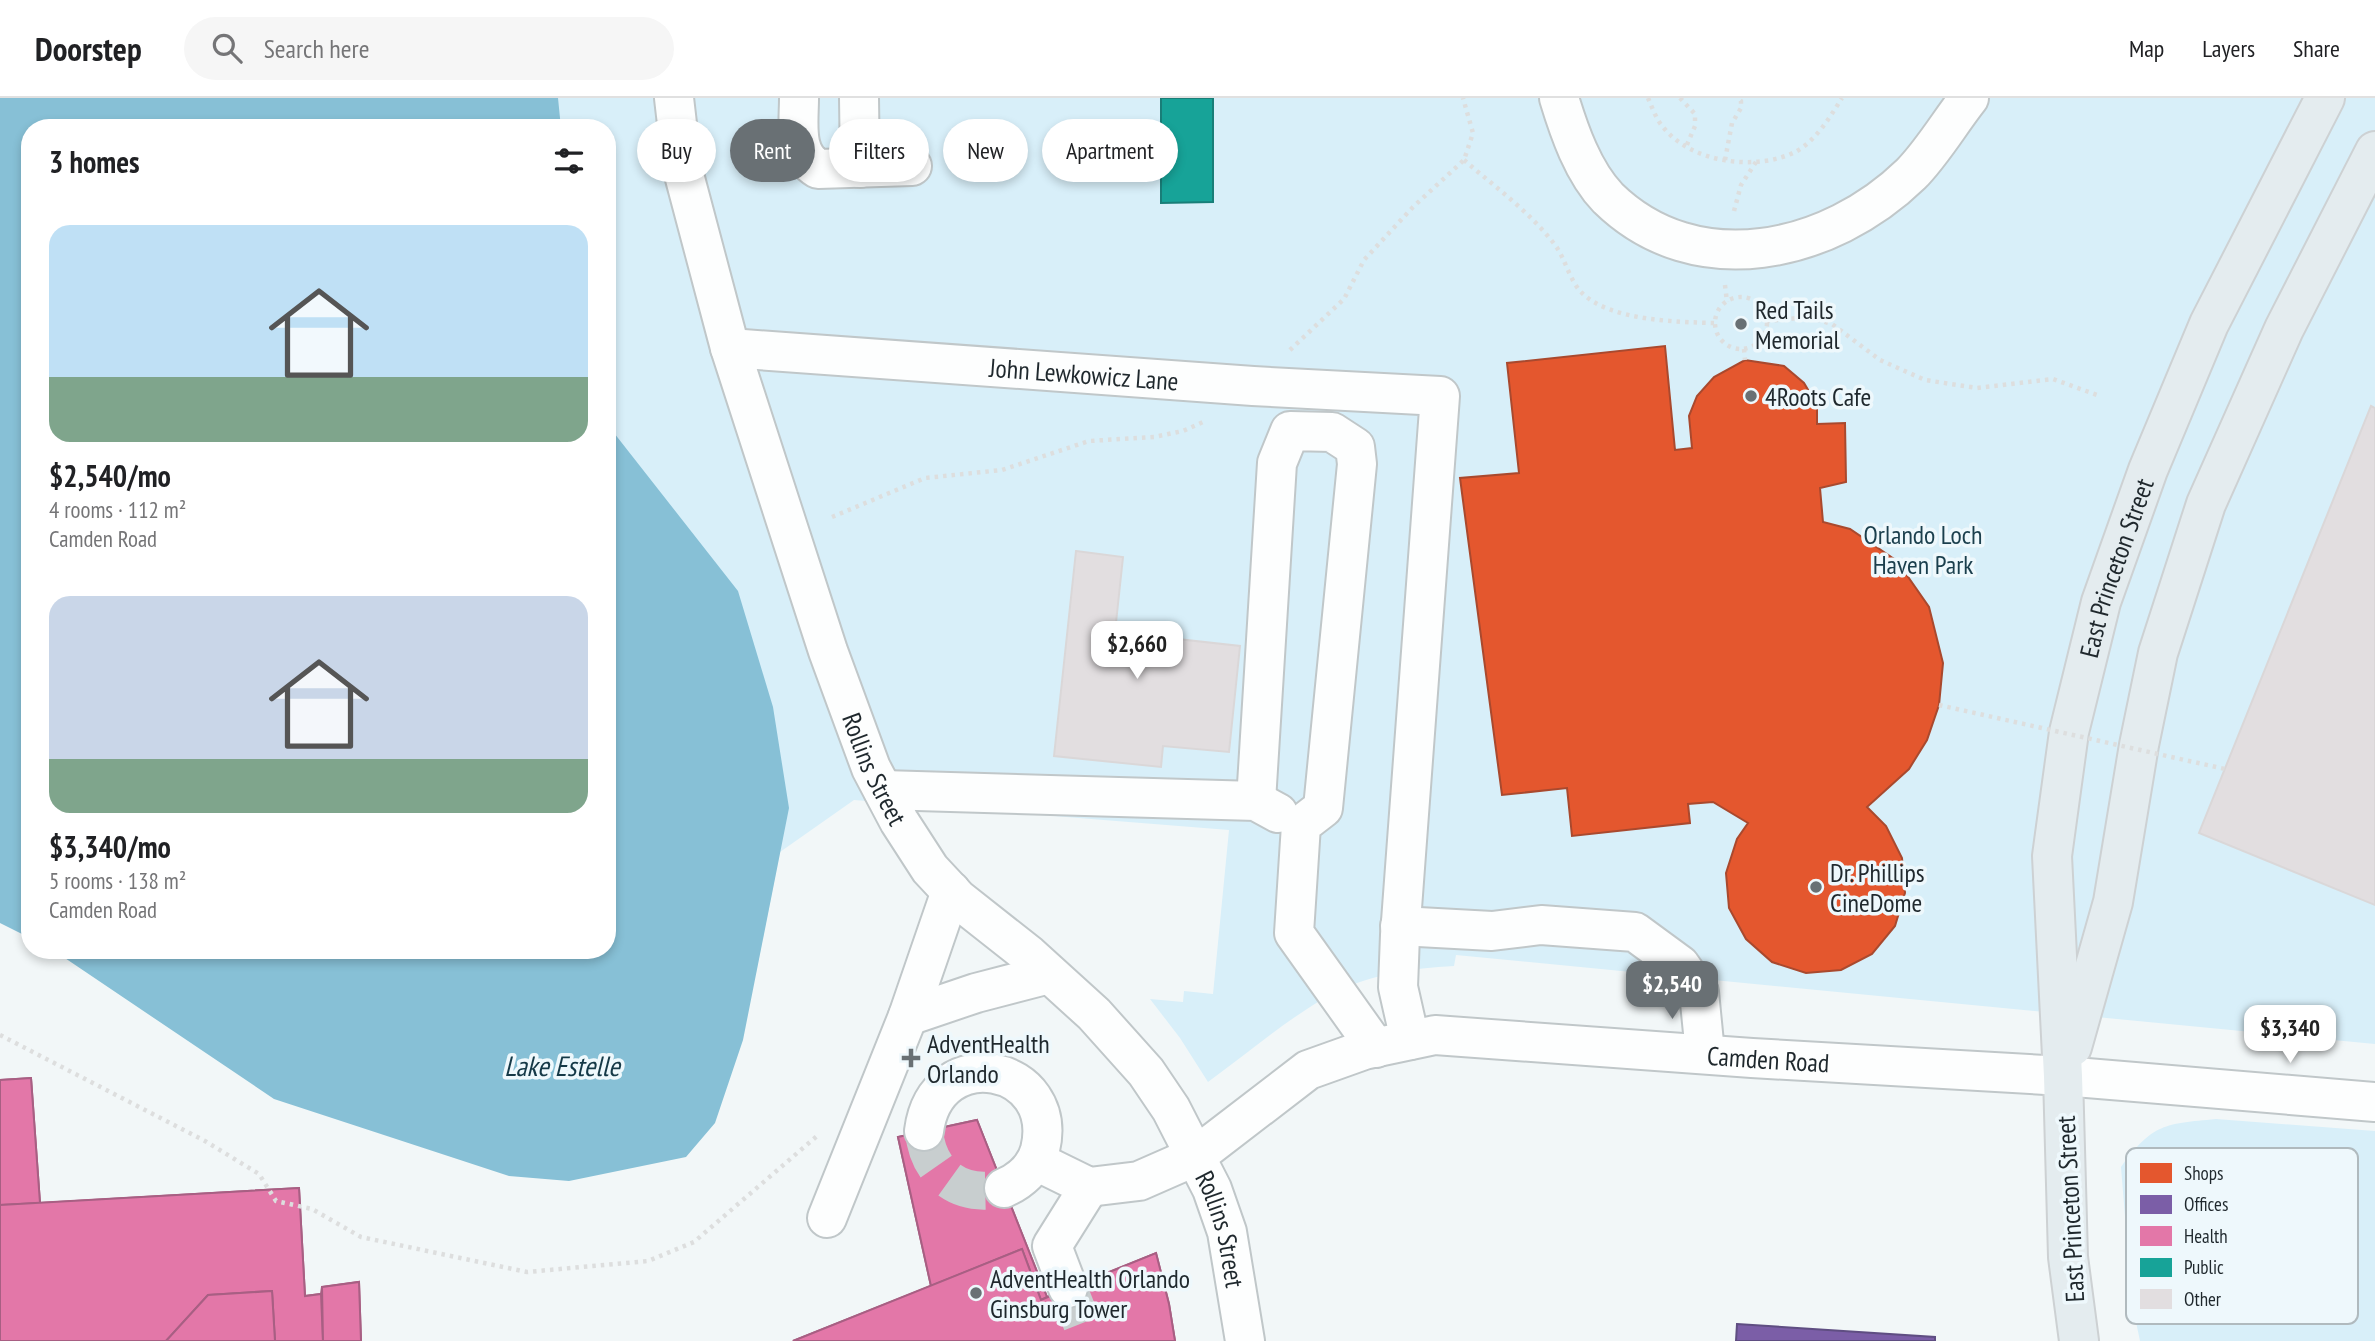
<!DOCTYPE html>
<html lang="en">
<head>
<meta charset="utf-8">
<style>
  body { margin:0; font-family:"PT Sans Narrow",sans-serif; background:#f6f6f6; color:#202124; height:100vh; display:flex; flex-direction:column; font-size:26px; white-space:nowrap }
  * { box-sizing:border-box; margin:0 }
  p { font-size:23px; color:#757577 }
  .icon { flex:none; width:38px; height:38px; fill:none; stroke:currentColor; stroke-width:2; stroke-linecap:round; stroke-linejoin:round }
  .map { position:relative; flex:1; overflow:hidden }
  .sheet { position:absolute; left:21px; top:21px; width:595px; height:840px; display:flex; flex-direction:column; background:#fff; border-radius:28px; box-shadow:0 4px 10px #0003 }
  .sheet>* { flex:none }
  .guide { position:absolute; left:637px; top:21px; width:665px; height:63px; display:flex; gap:14px }
  .price { position:absolute; translate:-50% -60px; padding:0 16px; border-radius:14px; background:#fff; color:#222; font-size:23px; line-height:46px; filter:drop-shadow(0 2px 4px #0008) }
  .price::after { content:''; position:absolute; left:50%; top:42px; width:21px; height:16px; margin-left:-10px; background:inherit; clip-path:polygon(0 0,100% 0,50% 100%) }
  .price.active { background:#697074; color:#fff }
  ul { padding:0; list-style:none }
  li { display:grid; align-content:center; gap:14px; height:371px; padding:0 28px }
  li span { display:grid; place-items:center; height:217px; border-radius:21px; color:#555 }
  li>.icon { margin-inline-start:auto }
  span .icon { width:126px; height:126px; fill:#fffc; stroke-width:1 }
  li b { font-size:30px }
  h2 { display:flex; justify-content:space-between; align-items:center; height:84px; padding:0 28px; font-size:30px }
  .tag { padding:0 24px; border-radius:32px; background:#fff; box-shadow:0 4px 10px #0003; font-size:24px; line-height:63px }
  .tag.active { background:#697074; color:#fff }
  header { display:flex; align-items:center; gap:42px; box-sizing:border-box; height:98px; padding:0 35px; background:#fff; border-bottom:2px solid #e0e0e0 }
  header strong { font-size:33px }
  nav { display:flex; gap:38px; margin-inline-start:auto; font-size:24px }
  .search { width:490px; height:63px; background:#f6f6f6; display:flex; align-items:center; gap:18px; box-sizing:border-box; padding:0 24px; border-radius:38px; color:#757577; font-size:26px }
  .map>svg:first-child { display:block }
  .green { fill:#d8eff9 }
  .water { fill:#87c0d6 }
  .shops { fill:#e4572e; stroke:#a9492e; stroke-width:2 }
  .offices { fill:#7b5ea7; stroke:#5f4e82; stroke-width:2 }
  .health { fill:#e377a8; stroke:#a85f83; stroke-width:2 }
  .public { fill:#17a398; stroke:#197e78; stroke-width:2 }
  .building { fill:#e2dee0; stroke:#dad7d8; stroke-width:2 }
  .lines { fill:none; stroke-linecap:round; stroke-linejoin:round }
  .minor-tunnel { stroke:#c8cecf; stroke-width:38; stroke-dasharray:38 19; stroke-linecap:butt }
  .minor-casing { stroke:#c0c7c9; stroke-width:42 }
  .major-casing { stroke:#cdd1d3; stroke-width:42 }
  .path { stroke:#dddede; stroke-width:4.5; stroke-dasharray:3.5 5; stroke-linecap:butt }
  .minor { stroke:#fdfefe; stroke-width:38 }
  .major { stroke:#e4ecef; stroke-width:38 }
  .path-bridge { stroke:#dddede; stroke-width:4.5; stroke-dasharray:3.5 5; stroke-linecap:butt }
  .poi-dot { fill:#697074; stroke:#eef8fc; stroke-width:2.5 }
  .labels { text-anchor:middle; dominant-baseline:central; stroke-width:7; stroke-linejoin:round; paint-order:stroke }
  .poi-label { font-size:26px; fill:#1f282d; stroke:#eef8fc; text-anchor:start }
  .street-label { font-size:26px; fill:#1f282d; stroke:#eef8fc }
  .park-label { font-size:26px; fill:#1b3f4d; stroke:#eef8fc }
  .water-label { font-size:28px; font-style:italic; fill:#153947; stroke:#eef8fc }
  .key { fill:#eef8fc; stroke:#b0babe; stroke-width:2 }
  .key-label { font-size:19px; fill:#1f282d }
</style>
</head>
<body>
<header>
<strong>Doorstep</strong>
<div class="search"><svg class="icon" aria-label="search" viewBox="0 0 24 24"><circle cx="10" cy="10" r="6"/><path d="M15 15l6 6"/></svg>Search here</div>
<nav><a>Map</a><a>Layers</a><a>Share</a></nav>
</header>
<div class="map">
<svg width="2375" height="1243" viewBox="0 0 2375 1243">
  <rect width="100%" height="100%" fill="#f2f7f8"/>
  <g class="green">
    <path d="M461 0H2375V946L1456 857 1454 868C1413 870 1367 877 1330 897 1287 921 1248 955 1208 984L1180 940 1150 901 1183 904 1184 893 1213 896 1229 732 854 702 780 754 756 875 607 445V30H462Z"/>
    <path d="M2216 1021 2375 1033V1243H2140L2132 1205 2121 1069C2153 1025 2165 1026 2216 1021Z"/>
  </g>
  <g class="water">
    <polygon points="0,0 558,0 561,30 30,30 30,840 0,825"/>
    <polygon points="607,326 738,493 773,609 789,710 743,942 715,1025 686,1059 569,1083 509,1078 274,1001 53,852 607,852"/>
  </g>
  <polygon class="shops" points="1665,248 1675,352 1692,350 1689,318 1697,298 1714,279 1745,262 1784,268 1804,285 1817,307 1817,326 1845,325 1846,384 1820,390 1823,424 1850,431 1897,463 1929,509 1943,565 1939,607 1927,642 1909,671 1867,709 1886,728 1902,760 1905,795 1895,828 1872,856 1841,872 1806,875 1772,864 1746,841 1729,810 1726,775 1737,741 1748,725 1713,704 1688,706 1690,725 1572,738 1567,690 1502,697 1460,380 1519,375 1507,265"/>
  <polygon class="offices" points="1737,1226 1935,1239 1935,1243 1736,1243"/>
  <g class="health">
    <polygon points="31,980 40,1105 299,1090 305,1198 321,1196 322,1189 359,1184 361,1243 0,1243 0,982"/>
    <polygon points="31,980 40,1105 0,1107 0,982"/>
    <polygon points="977,1022 1047,1199 1156,1155 1169,1206 1175,1243 1009,1243 994,1208 927,1243 793,1243 931,1188 898,1039"/>
    <polygon points="977,1022 1047,1199 1041,1202 1022,1151 931,1188 898,1039"/>
    <polygon points="299,1090 305,1198 321,1196 323,1243 275,1243 272,1193 208,1197 166,1243 0,1243 0,1107"/>
    <polygon points="1022,1151 1041,1202 1156,1155 1169,1206 1175,1243 793,1243"/>
    <polygon points="359,1184 361,1243 323,1243 322,1189"/>
    <polygon points="272,1193 275,1243 166,1243 208,1197"/>
  </g>
  <polygon class="public" points="1161,0 1213,0 1213,104 1161,105"/>
  <g class="building">
    <polygon points="2371,308 2375,310 2375,807 2199,735"/>
    <polygon points="1076,453 1123,459 1115,534 1240,548 1229,654 1163,648 1161,669 1054,658"/>
  </g>
  <g class="lines">
    <g class="minor-tunnel">
      <path d="M924 1033C928 1077 961 1101 1004 1090"/>
      <polyline points="1068,1190 1089,1243"/>
    </g>
    <g class="minor-casing">
      <g id="minor">
        <path id="s1" d="M674 0 682 69 730 250 828 553 871 670 899 723 930 771 958 801 1029 857 1094 916 1146 974 1171 1011 1212 1091 1227 1134 1245 1243"/>
        <path d="M799 0C799 26 793 56 818 71L912 68"/>
        <polyline points="859,0 860,70"/>
        <path d="M1559 0C1569 33 1583 74 1608 100 1696 186 1830 155 1911 76 1932 55 1950 24 1969 0"/>
        <path id="s2" d="M730 250 1253 288 1440 298 1400 837 1398 889 1410 942"/>
        <polyline points="883,692 1256,703 1278,715"/>
        <polyline points="1256,703 1277,365 1290,333 1332,334 1355,349 1357,366 1323,710 1301,727 1294,835 1376,950"/>
        <polyline points="1400,828 1492,833 1541,827 1635,834 1680,867 1699,894 1705,955"/>
        <polyline points="908,918 976,895 1049,876"/>
        <path d="M924 1033C936 941 1061 966 1040 1052 1035 1070 1020 1083 1004 1090"/>
        <path id="s3" d="M1036 1063 1089 1089 1139 1083 1196 1058 1308 972 1364 952 1435 937 1752 960 2063 978 2375 1004"/>
        <polyline points="827,1120 908,918 951,793"/>
        <polyline points="1068,1190 1052,1148 1089,1089"/>
      </g>
    </g>
    <g class="major-casing">
      <g id="major">
        <polyline points="2072,949 2113,804 2139,647 2158,555 2206,406 2284,231 2375,53"/>
        <path id="s4" d="M2079 1243 2068 1159 2063 978 2052 758 2069 634 2101 504 2148 372 2209 226 2325 0"/>
      </g>
    </g>
    <g class="path">
      <path d="M1648 0C1652 9 1656 21 1663 29 1691 65 1757 74 1797 53 1817 41 1830 19 1842 0"/>
      <polyline points="1680,0 1695,16 1695,28 1686,49"/>
      <path d="M1464 62C1495 89 1530 114 1555 147 1565 160 1569 181 1581 194 1609 223 1677 224 1715 225"/>
      <polyline points="1725,62 1732,25 1741,10 1741,3 1737,0"/>
      <polyline points="1734,113 1741,87 1756,64"/>
      <polyline points="1725,187 1727,204"/>
      <circle cx="1741" cy="225" r="26"/>
      <polyline points="1766,223 1809,219 1832,226 1880,262 1925,282 1977,290 2053,281 2097,297"/>
      <polyline points="1744,251 1745,262"/>
      <polyline points="1290,252 1344,201 1364,162 1413,109 1464,62 1473,35 1463,0"/>
      <polyline points="832,419 925,380 1002,372 1089,343 1154,339 1183,333 1203,324"/>
      <polyline points="0,937 205,1043 259,1076 276,1103 312,1111 361,1139 527,1174 648,1163 694,1144 817,1038"/>
    </g>
    <use href="#minor" class="minor"/>
    <use href="#major" class="major"/>
    <polyline class="path-bridge" points="1939,607 2225,671"/>
  </g>
  <g class="poi-dot">
    <circle cx="1741" cy="226" r="7"/>
    <circle cx="1751" cy="298" r="7"/>
    <circle cx="1816" cy="789" r="7"/>
    <path d="M907.5 949.5h7v7h7v7h-7v7h-7v-7h-7v-7h7z"/>
    <circle cx="976" cy="1195" r="7"/>
  </g>
  <g class="labels">
    <g class="poi-label">
      <text x="1755" y="211">Red Tails<tspan x="1755" dy="30">Memorial</tspan></text>
      <text x="1765" y="298">4Roots Cafe</text>
      <text x="1830" y="774">Dr. Phillips<tspan x="1830" dy="30">CineDome</tspan></text>
      <text x="927" y="945">AdventHealth<tspan x="927" dy="30">Orlando</tspan></text>
      <text x="990" y="1180">AdventHealth Orlando<tspan x="990" dy="30">Ginsburg Tower</tspan></text>
    </g>
    <g class="street-label">
      <text stroke="none"><textPath href="#s2" startOffset="355">John Lewkowicz Lane</textPath></text>
      <text stroke="none"><textPath href="#s4" startOffset="782">East Princeton Street</textPath></text>
      <text stroke="none"><textPath href="#s1" startOffset="702">Rollins Street</textPath></text>
      <text stroke="none"><textPath href="#s3" startOffset="779">Camden Road</textPath></text>
      <text transform="translate(2070 1111) rotate(-93)">East Princeton Street</text>
      <text stroke="none"><textPath href="#s1" startOffset="1290">Rollins Street</textPath></text>
    </g>
    <g class="park-label">
      <text x="1923" y="436">Orlando Loch<tspan x="1923" dy="30">Haven Park</tspan></text>
    </g>
    <g class="water-label">
      <text x="562" y="967">Lake Estelle</text>
    </g>
  </g>
  <rect x="2126" y="1050" width="232" height="176" rx="10" class="key"/>
  <rect x="2140" y="1065" width="32" height="20" fill="#e4572e"/>
  <rect x="2140" y="1097" width="32" height="19" fill="#7b5ea7"/>
  <rect x="2140" y="1128" width="32" height="20" fill="#e377a8"/>
  <rect x="2140" y="1160" width="32" height="19" fill="#17a398"/>
  <rect x="2140" y="1191" width="32" height="20" fill="#e2dee0"/>
  <g class="key-label">
    <text x="2184" y="1082">Shops</text>
    <text x="2184" y="1113">Offices</text>
    <text x="2184" y="1145">Health</text>
    <text x="2184" y="1176">Public</text>
    <text x="2184" y="1208">Other</text>
  </g>
</svg>
<b class="price" style="left:1137px;top:583px">$2,660</b>
<b class="price active" style="left:1672px;top:923px">$2,540</b>
<b class="price" style="left:2290px;top:967px">$3,340</b>
<div class="guide">
<a class="tag">Buy</a>
<a class="tag active">Rent</a>
<a class="tag">Filters</a>
<a class="tag">New</a>
<a class="tag">Apartment</a>
</div>
<section class="sheet">
<h2>3 homes<svg class="icon" aria-label="filters" viewBox="0 0 24 24"><path d="M4 7h16M4 17h16"/><circle cx="9" cy="7" r="2"/><circle cx="15" cy="17" r="2"/></svg></h2>
<ul>
<li><span style="background:linear-gradient(#bfe0f5 70%,#7fa58c 0)"><svg class="icon" aria-label="home" viewBox="0 0 24 24"><path d="M3 11l9-7 9 7M6 9v11h12V9"/></svg></span><div><b>$2,540/mo</b><p>4 rooms · 112 m²</p><p>Camden Road</p></div></li>
<li><span style="background:linear-gradient(#c9d6e8 75%,#7fa58c 0)"><svg class="icon" aria-label="home" viewBox="0 0 24 24"><path d="M3 11l9-7 9 7M6 9v11h12V9"/></svg></span><div><b>$3,340/mo</b><p>5 rooms · 138 m²</p><p>Camden Road</p></div></li>
</ul>
</section>
</div>
</body>
</html>
